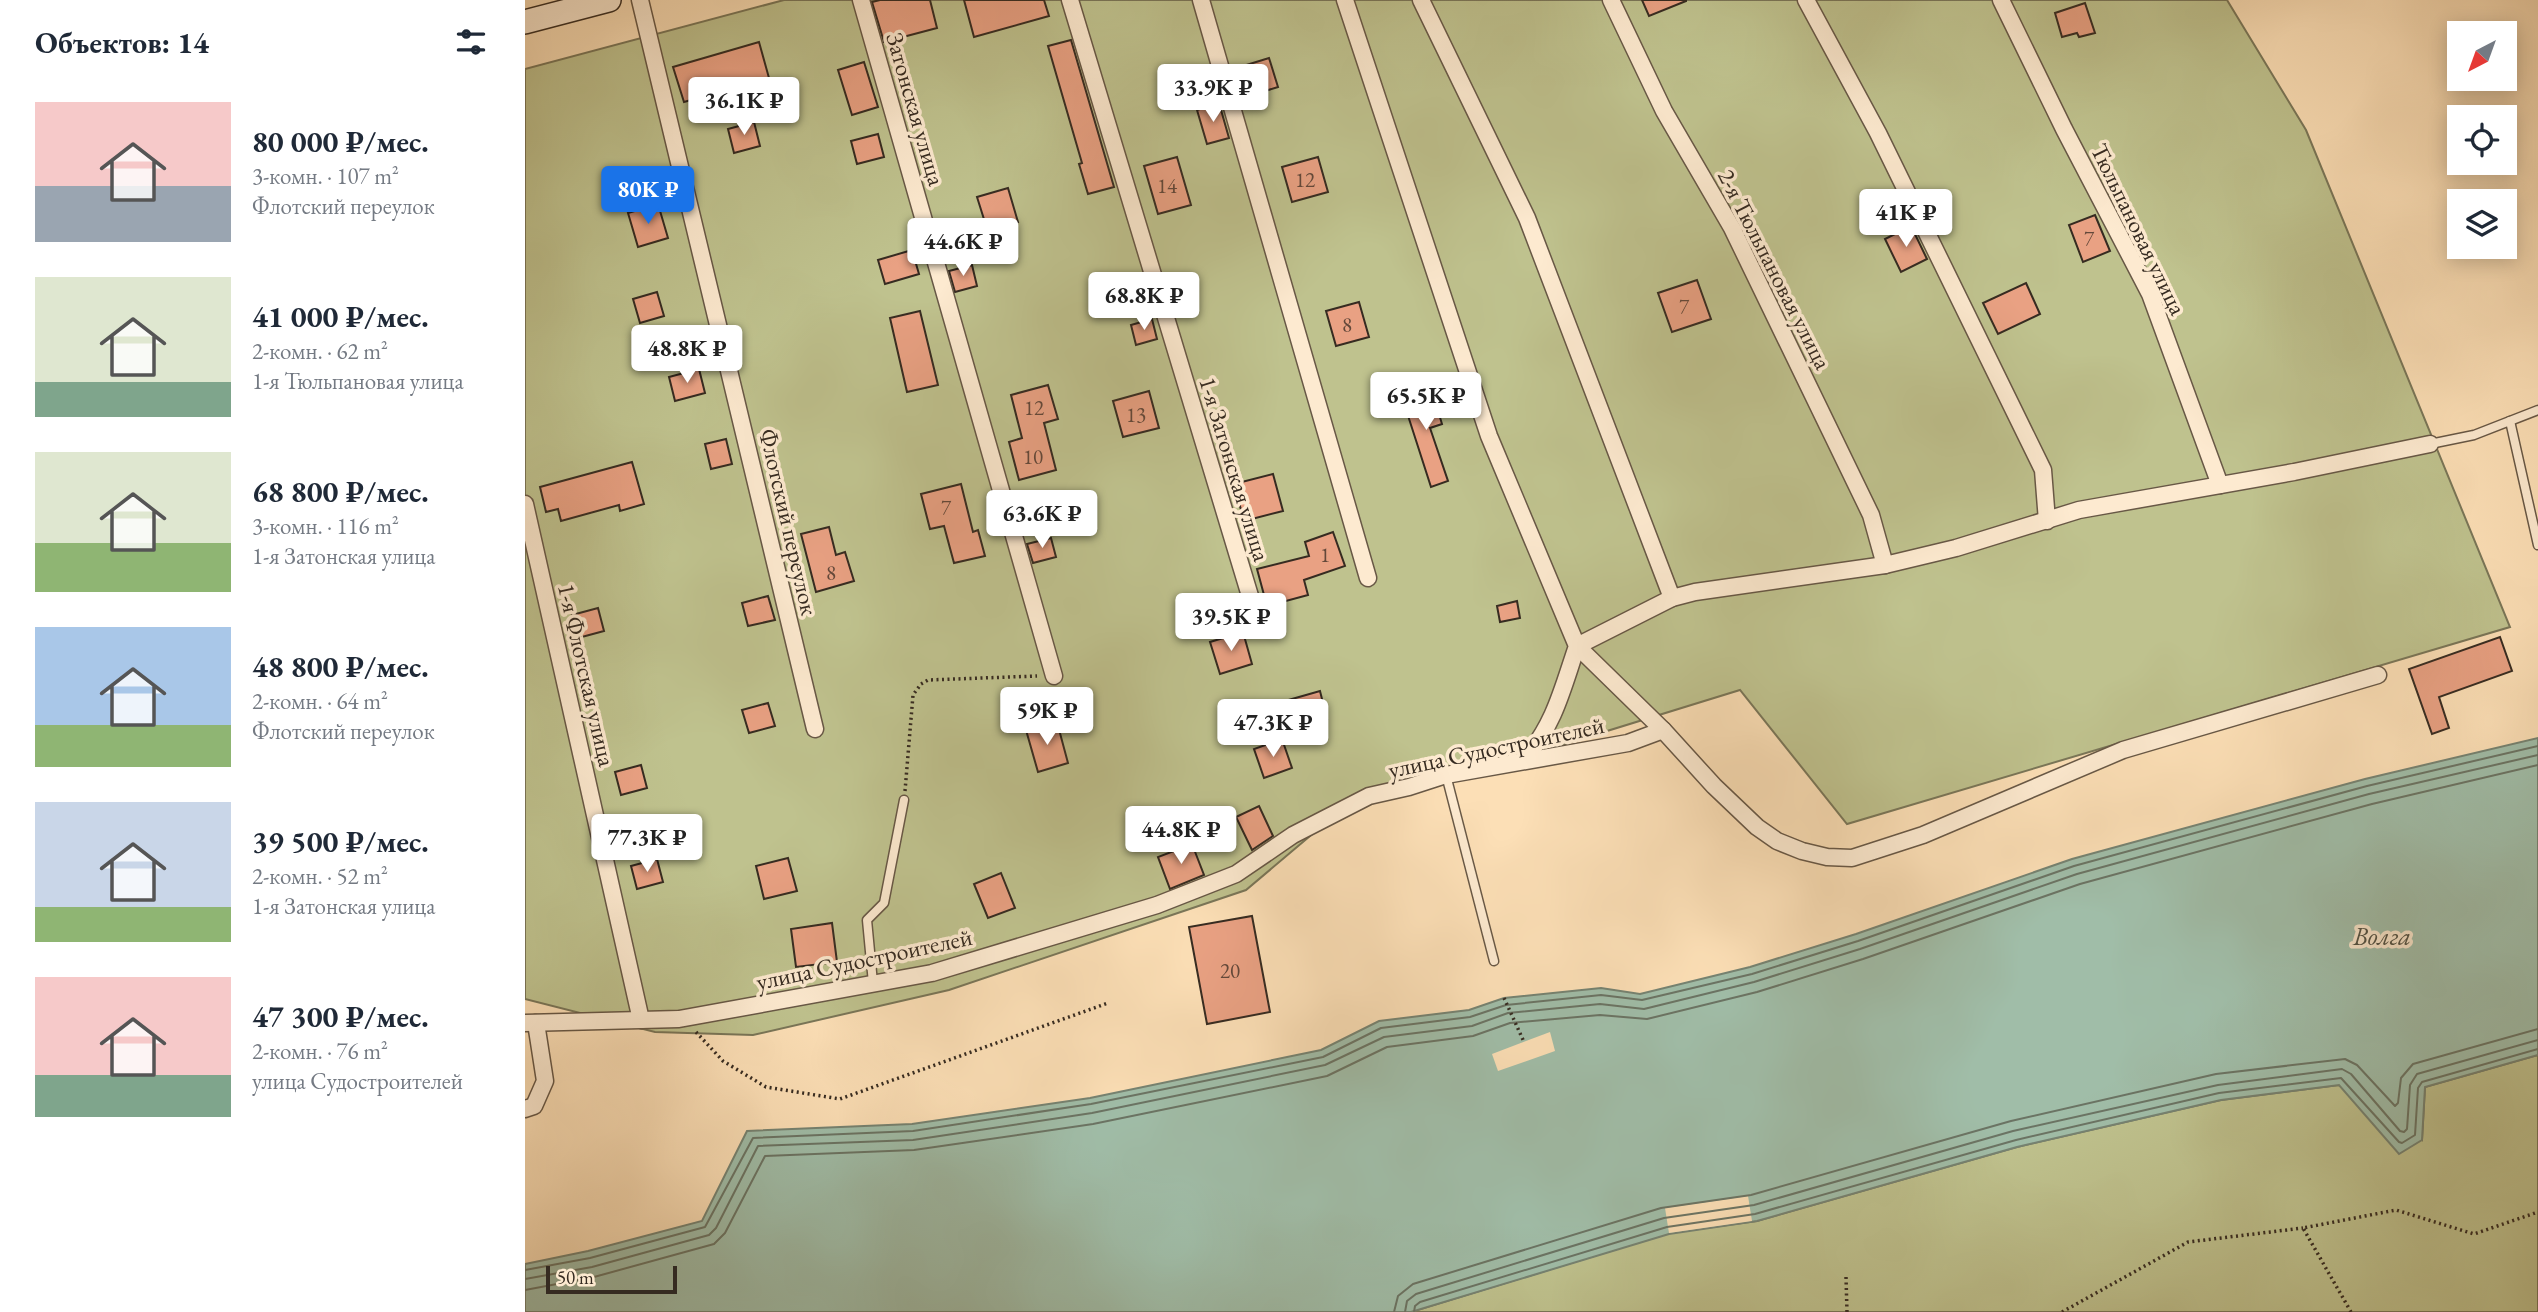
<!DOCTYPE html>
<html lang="ru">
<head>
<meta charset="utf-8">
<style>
  body { margin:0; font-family:"EB Garamond",serif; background:#f6f6f7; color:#1f2937; height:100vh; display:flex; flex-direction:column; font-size:26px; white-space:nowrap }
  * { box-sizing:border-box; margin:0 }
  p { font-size:23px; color:#747a83 }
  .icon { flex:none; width:38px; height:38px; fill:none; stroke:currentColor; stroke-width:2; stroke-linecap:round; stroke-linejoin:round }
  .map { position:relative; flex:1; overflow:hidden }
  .side { display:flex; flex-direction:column; background:#fff; width:525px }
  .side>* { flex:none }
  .needle { width:46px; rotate:221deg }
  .buttons { position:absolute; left:1922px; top:21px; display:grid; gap:14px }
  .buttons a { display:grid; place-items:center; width:70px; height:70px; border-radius:0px; background:#fff; box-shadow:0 4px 18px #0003; font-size:35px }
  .scale { position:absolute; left:21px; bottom:18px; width:131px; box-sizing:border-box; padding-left:7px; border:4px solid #362b21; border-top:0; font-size:19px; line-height:24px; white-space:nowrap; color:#362b21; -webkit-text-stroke:5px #fdead0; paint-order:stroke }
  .price { position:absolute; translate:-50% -60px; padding:0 16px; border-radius:7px; background:#fff; color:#222; font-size:23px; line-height:46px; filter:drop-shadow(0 2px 4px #0008) }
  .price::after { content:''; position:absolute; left:50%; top:42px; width:21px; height:16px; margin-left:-10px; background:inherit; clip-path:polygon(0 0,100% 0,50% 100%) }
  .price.selected { background:#1a73e8; color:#fff }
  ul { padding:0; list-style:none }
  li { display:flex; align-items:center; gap:21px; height:175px; padding:0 35px }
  li span { display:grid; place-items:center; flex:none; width:196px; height:140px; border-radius:0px; color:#555 }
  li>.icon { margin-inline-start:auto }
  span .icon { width:84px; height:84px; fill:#fffc; stroke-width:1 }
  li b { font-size:30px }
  h2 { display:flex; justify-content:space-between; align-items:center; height:84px; padding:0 35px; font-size:30px }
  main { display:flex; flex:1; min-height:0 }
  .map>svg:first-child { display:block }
  .green { fill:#bfc28e; stroke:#7a7658; stroke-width:2 }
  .water { fill:#a0bda8; stroke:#768372; stroke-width:2 }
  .pier { fill:#fcdfb6 }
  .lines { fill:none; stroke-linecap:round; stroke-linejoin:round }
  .shore { stroke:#6b7464; stroke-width:2 }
  .building { fill:#e9a183; stroke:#362b21; stroke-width:2 }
  .lane-casing { stroke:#685846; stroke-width:11 }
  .street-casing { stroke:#685846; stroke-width:19 }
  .secondary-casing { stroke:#362b21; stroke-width:26 }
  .path { stroke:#362b21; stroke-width:3.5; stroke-dasharray:2 3.5; stroke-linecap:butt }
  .lane { stroke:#fdead0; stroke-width:8 }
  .street { stroke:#fdead0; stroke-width:16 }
  .secondary { stroke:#fdead0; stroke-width:23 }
  .labels { text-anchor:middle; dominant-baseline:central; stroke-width:7; stroke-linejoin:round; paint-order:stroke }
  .number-label { font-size:21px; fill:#63483a }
  .street-label { font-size:24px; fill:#362b21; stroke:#fdead0 }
  .water-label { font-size:26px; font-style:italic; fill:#505043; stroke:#fdead0 }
</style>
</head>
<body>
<main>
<section class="side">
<h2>Объектов: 14<svg class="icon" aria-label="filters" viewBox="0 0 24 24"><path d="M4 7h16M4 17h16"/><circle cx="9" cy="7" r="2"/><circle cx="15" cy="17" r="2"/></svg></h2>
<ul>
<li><span style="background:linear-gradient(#f6c9c9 60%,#9aa5b1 0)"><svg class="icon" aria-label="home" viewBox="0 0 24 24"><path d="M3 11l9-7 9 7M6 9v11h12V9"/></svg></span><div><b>80 000 ₽/мес.</b><p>3-комн. · 107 m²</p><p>Флотский переулок</p></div></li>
<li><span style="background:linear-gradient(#dfe7d0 75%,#7fa58c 0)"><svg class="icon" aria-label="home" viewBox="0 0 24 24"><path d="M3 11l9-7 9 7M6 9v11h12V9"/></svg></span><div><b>41 000 ₽/мес.</b><p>2-комн. · 62 m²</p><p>1-я Тюльпановая улица</p></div></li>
<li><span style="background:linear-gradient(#dfe7d0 65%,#8fb573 0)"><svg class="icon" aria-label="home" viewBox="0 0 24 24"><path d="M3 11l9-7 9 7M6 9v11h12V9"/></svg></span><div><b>68 800 ₽/мес.</b><p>3-комн. · 116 m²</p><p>1-я Затонская улица</p></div></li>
<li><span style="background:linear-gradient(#a9c7e8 70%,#8fb573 0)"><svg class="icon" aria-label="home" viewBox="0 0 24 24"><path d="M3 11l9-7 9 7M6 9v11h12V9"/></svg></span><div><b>48 800 ₽/мес.</b><p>2-комн. · 64 m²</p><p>Флотский переулок</p></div></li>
<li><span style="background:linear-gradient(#c9d6e8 75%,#8fb573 0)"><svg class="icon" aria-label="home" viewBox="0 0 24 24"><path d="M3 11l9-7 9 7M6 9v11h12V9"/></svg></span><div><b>39 500 ₽/мес.</b><p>2-комн. · 52 m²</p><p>1-я Затонская улица</p></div></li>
<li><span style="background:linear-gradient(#f6c9c9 70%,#7fa58c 0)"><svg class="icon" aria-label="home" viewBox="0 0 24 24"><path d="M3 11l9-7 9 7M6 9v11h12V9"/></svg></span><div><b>47 300 ₽/мес.</b><p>2-комн. · 76 m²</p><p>улица Судостроителей</p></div></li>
</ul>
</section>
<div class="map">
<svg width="2013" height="1312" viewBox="0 0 2013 1312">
  <rect width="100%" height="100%" fill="#fcdfb6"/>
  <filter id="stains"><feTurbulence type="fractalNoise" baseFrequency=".00286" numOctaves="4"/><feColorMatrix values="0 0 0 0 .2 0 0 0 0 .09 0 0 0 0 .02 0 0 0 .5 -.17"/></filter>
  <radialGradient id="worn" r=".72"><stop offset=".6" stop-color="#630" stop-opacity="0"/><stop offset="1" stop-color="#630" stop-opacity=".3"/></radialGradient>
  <g class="green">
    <polygon points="259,0 1702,0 1781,130 1985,627 1322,824 1215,690 810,815 721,890 424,990 228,1035 130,1032 0,999 0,69"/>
    <polygon points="2013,1055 2013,1312 886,1312 1144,1233 1232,1221 1492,1147 1696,1100 1814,1085 1897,1140 1900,1087"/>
  </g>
  <polygon class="water" points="2013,738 2013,1055 1900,1087 1897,1140 1874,1154 1814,1085 1696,1100 1492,1147 1232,1221 1144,1234 886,1312 0,1312 0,1264 63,1251 177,1221 222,1131 387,1124 565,1098 796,1050 854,1021 944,1010 979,998 1076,988 1115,994 1225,967 1331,934 1547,859 1840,779"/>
  <g class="pier">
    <polygon points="1025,1032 1030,1051 973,1071 967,1054"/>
    <polygon points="1223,1196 1227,1221 1144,1233 1140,1208"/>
  </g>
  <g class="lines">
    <g class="shore">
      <polyline points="0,1270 65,1258 180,1227 228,1138 388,1131 566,1104 798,1057 856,1028 945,1017 981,1005 1076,995 1117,1000 1227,974 1333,941 1549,866 1842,786 2013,746"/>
      <polyline points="0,1279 67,1267 184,1235 191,1228 233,1146 388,1140 567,1113 800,1065 859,1037 947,1026 983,1013 1075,1004 1119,1009 1229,982 1335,949 1552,874 1844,794 2013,755"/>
      <polyline points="0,1290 69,1277 189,1244 200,1233 240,1156 389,1150 568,1124 802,1076 862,1047 948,1036 985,1023 1075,1015 1122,1019 1232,992 1338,959 1555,884 1847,804 2013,765"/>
      <polyline points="869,1312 873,1296 888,1284 1136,1208 1226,1195 1486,1121 1691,1074 1820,1059 1832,1065 1870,1106 1873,1103 1876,1078 1888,1064 2013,1029"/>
      <polyline points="880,1312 882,1301 891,1294 1139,1218 1229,1205 1488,1131 1693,1085 1817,1069 1826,1074 1875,1131 1879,1132 1882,1129 1885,1085 1892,1074 2013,1040"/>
      <polyline points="889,1312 890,1306 895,1302 1142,1227 1230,1214 1491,1140 1694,1093 1816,1078 1874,1142 1877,1143 1890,1135 1893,1088 1897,1082 2013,1049"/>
    </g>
  </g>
  <g class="building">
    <polygon points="355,0 405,0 412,28 359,42 347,2"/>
    <polygon points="439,0 519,0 524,16 449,37"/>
    <polygon points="1117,0 1161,0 1161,1 1124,16"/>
    <polygon points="1560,3 1570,33 1554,37 1552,33 1537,37 1530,13"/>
    <polygon points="546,40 589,187 563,194 554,164 557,163 523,46"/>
    <polygon points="234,42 244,78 159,102 148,67"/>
    <polygon points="744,58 753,87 724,96 715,67"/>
    <polygon points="339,62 353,107 327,115 313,70"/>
    <polygon points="694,103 704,138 682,144 672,110"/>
    <polygon points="229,122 235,146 209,153 203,129"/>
    <polygon points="353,134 359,157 332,164 326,141"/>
    <polygon points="652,157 666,205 633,214 619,166"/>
    <polygon points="793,157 803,192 767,202 757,167"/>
    <polygon points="483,188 493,222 463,232 452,197"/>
    <polygon points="133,204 143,238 113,247 103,213"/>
    <polygon points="1570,215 1585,251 1558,262 1544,225"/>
    <polygon points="1386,226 1402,259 1376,272 1360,239"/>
    <polygon points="387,250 394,274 360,284 353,260"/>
    <polygon points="447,265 452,286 430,292 424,271"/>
    <polygon points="1172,280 1186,319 1147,332 1133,293"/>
    <polygon points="1501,283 1515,314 1473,334 1458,303"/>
    <polygon points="132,292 139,316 115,323 108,299"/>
    <polygon points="834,302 844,337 811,346 801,311"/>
    <polygon points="395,311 413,385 382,392 365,318"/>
    <polygon points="627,319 632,339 611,345 606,325"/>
    <polygon points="174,369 180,393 150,401 144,377"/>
    <polygon points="523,385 533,419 519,423 531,470 494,480 484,442 497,438 486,395"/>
    <polygon points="906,388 917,424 905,428 923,481 906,487 877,397"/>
    <polygon points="624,391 634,428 598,437 588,401"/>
    <polygon points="201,439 207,464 186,469 180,444"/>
    <polygon points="107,462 119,504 95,511 94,505 36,521 33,509 21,512 15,487"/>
    <polygon points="748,474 758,511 719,521 709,484"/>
    <polygon points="436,484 448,532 453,530 460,556 429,563 419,526 405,529 396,494"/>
    <polygon points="304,527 311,555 320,552 329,581 291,592 276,534"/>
    <polygon points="808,532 820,566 779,580 783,595 742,606 732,569 784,556 780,542"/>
    <polygon points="526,538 531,557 508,563 502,544"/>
    <polygon points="243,596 250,620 223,626 217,603"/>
    <polygon points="992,601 995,618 975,622 972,606"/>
    <polygon points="73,608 79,631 53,638 47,615"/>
    <polygon points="718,632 727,664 695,674 685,642"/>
    <polygon points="1975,637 1987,671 1914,697 1924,728 1907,734 1884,669"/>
    <polygon points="795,691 802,719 768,728 760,701"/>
    <polygon points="243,703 250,726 224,733 217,710"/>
    <polygon points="532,722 543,763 513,772 501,730"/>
    <polygon points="757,739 767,768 739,778 729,749"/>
    <polygon points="116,765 122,788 96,795 90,772"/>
    <polygon points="734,806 748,836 727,850 711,817"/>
    <polygon points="667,844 679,875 645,889 633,857"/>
    <polygon points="263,858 272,891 239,899 231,866"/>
    <polygon points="132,859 138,882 112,889 106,866"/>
    <polygon points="476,873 490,908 463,918 449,884"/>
    <polygon points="727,916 745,1012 682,1024 664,927"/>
    <polygon points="307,923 312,962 271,967 266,929"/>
  </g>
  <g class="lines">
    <g class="lane-casing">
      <g id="lane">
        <polyline points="1985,421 2013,545"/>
        <polyline points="1905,444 1949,435 2013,410"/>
        <polyline points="921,775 969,961"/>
        <polyline points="348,983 342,920 359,903 379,800"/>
      </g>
    </g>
    <g class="street-casing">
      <g id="street">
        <polyline points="115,0 290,729"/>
        <polyline points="336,0 529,676"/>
        <polyline points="545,0 735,629"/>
        <polyline points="676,0 843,578"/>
        <path d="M820 0 964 436 1052 646C1037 690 1030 723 999 760"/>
        <polyline points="896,0 1002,218 1147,598"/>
        <polyline points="1086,0 1139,111 1207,228 1346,515 1360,565"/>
        <polyline points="1281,0 1353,133 1518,470 1522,521"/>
        <polyline points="1476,0 1539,129 1625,294 1695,485"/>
        <polyline points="0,504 116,1020"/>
        <polyline points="1853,675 1598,750 1398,835 1327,858 1302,857 1277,851 1252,841 1232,827 1189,786 1138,730 1052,646 1147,598 1170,592 1360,565 1431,548 1554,510 1769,472 1905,444"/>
        <polyline points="0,1023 154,1019 407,973 632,905 711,874 768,835 844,796 884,787 921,775 1103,743 1138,730"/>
        <polyline points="0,1109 9,1106 20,1081 11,1023"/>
      </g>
    </g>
    <g class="secondary-casing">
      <polyline id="secondary" points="0,22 84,0"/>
    </g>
    <g class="path">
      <polyline points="380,791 388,695 396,684 403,680 512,676"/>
      <polyline points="979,998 999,1042"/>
      <polyline points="171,1032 198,1061 241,1087 315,1099 583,1003"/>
      <polyline points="1321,1277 1322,1312"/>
      <polyline points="1537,1312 1663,1242 1778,1228"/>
      <polyline points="1826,1312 1778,1228 1871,1210 1949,1234 2013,1212"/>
    </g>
    <use href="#lane" class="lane"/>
    <use href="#street" class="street"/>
    <use href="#secondary" class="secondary"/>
  </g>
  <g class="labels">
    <g class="number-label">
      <text x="780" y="179">12</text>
      <text x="642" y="185">14</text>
      <text x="1564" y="238">7</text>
      <text x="1159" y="306">7</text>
      <text x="822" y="324">8</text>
      <text x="509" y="407">12</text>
      <text x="611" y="414">13</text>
      <text x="508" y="456">10</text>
      <text x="421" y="507">7</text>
      <text x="800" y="554">1</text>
      <text x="306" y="572">8</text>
      <text x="705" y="970">20</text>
    </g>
    <g class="street-label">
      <text transform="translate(391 109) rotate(74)">Затонская улица</text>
      <text transform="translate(1614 229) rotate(64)">Тюльпановая улица</text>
      <text transform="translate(1250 269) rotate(63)">2-я Тюльпановая улица</text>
      <text transform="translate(710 469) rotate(73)">1-я Затонская улица</text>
      <text transform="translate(264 522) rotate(77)">Флотский переулок</text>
      <text transform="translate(62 675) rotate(77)">1-я Флотская улица</text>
      <text transform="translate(971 747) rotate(-12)">улица Судостроителей</text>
      <text transform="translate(339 959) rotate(-12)">улица Судостроителей</text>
    </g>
    <g class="water-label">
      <text x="1857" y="936">Волга</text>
    </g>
  </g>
  <rect width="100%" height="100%" filter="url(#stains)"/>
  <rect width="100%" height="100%" fill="url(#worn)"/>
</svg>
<div class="buttons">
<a><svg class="needle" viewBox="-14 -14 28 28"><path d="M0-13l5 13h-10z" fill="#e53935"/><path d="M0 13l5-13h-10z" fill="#747a83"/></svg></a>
<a><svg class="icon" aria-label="locate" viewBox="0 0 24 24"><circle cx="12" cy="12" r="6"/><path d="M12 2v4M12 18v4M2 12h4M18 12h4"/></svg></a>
<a><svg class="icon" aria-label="layers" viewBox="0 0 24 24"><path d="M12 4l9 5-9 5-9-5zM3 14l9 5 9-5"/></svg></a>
</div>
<div class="scale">50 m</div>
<b class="price" style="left:688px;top:124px">33.9K ₽</b>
<b class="price" style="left:219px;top:137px">36.1K ₽</b>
<b class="price selected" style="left:123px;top:226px">80K ₽</b>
<b class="price" style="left:1381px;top:249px">41K ₽</b>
<b class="price" style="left:438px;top:278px">44.6K ₽</b>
<b class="price" style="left:619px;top:332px">68.8K ₽</b>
<b class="price" style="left:162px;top:385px">48.8K ₽</b>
<b class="price" style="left:901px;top:432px">65.5K ₽</b>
<b class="price" style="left:517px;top:550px">63.6K ₽</b>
<b class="price" style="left:706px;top:653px">39.5K ₽</b>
<b class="price" style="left:522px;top:747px">59K ₽</b>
<b class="price" style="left:748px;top:759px">47.3K ₽</b>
<b class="price" style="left:656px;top:866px">44.8K ₽</b>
<b class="price" style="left:122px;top:874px">77.3K ₽</b>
</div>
</main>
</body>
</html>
